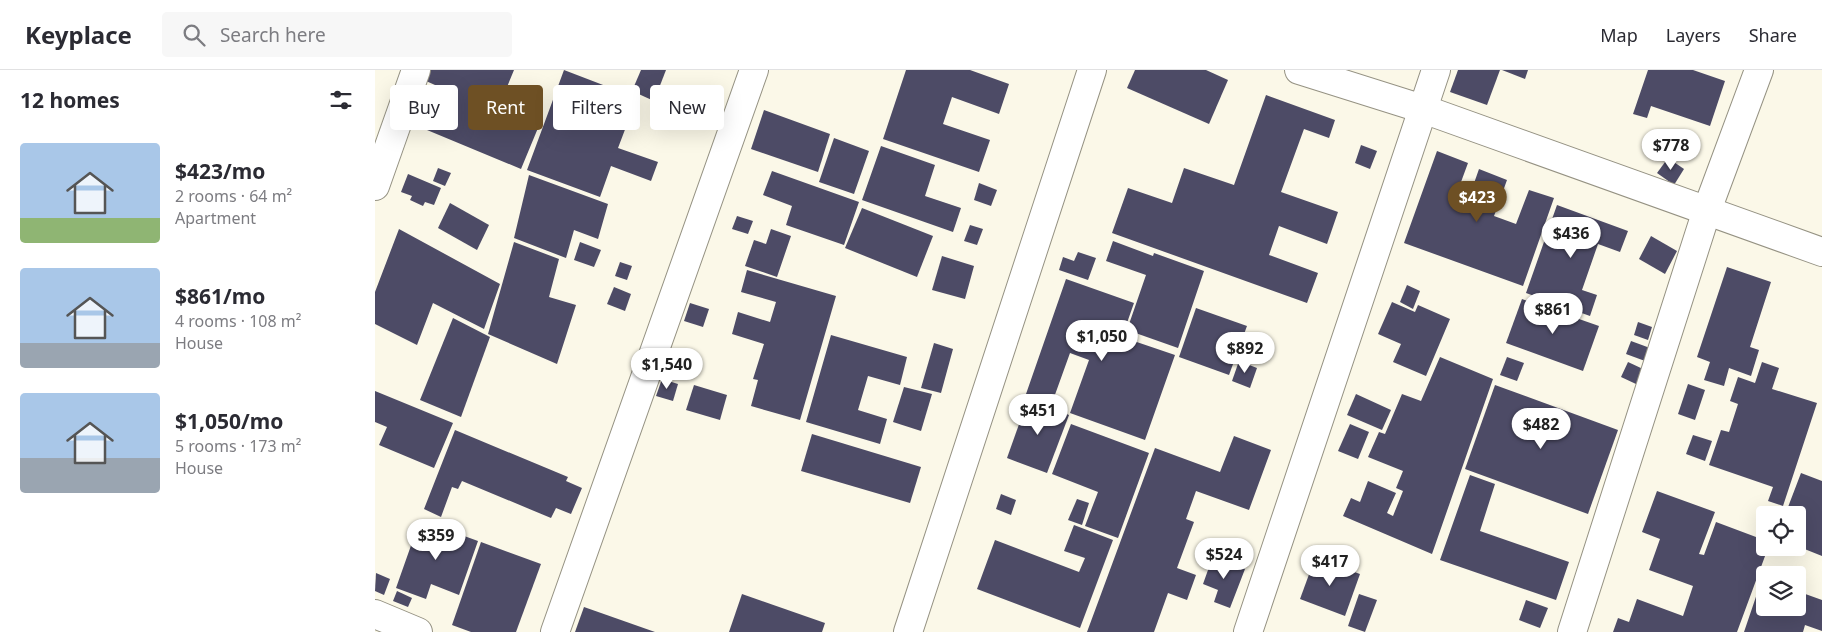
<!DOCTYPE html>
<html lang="en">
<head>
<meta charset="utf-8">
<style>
  body { margin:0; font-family:"Noto Sans",sans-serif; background:#f7f7f7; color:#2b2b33; height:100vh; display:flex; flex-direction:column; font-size:19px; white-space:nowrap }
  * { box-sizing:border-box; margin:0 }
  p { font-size:16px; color:#7c7c81 }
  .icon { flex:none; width:28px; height:28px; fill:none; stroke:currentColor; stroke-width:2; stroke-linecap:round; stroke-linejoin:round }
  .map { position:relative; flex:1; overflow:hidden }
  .panel { display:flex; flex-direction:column; background:#fff; width:375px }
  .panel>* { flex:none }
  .hud { position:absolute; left:15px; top:15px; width:475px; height:45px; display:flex; gap:10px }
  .buttons { position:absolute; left:1381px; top:436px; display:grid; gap:10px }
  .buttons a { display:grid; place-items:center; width:50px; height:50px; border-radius:5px; background:#fff; box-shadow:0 5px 20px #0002; font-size:25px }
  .price { position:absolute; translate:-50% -42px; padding:0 11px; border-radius:18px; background:#fff; color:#222; font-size:16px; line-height:32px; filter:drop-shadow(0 1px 2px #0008) }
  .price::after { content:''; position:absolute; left:50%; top:30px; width:15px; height:11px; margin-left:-8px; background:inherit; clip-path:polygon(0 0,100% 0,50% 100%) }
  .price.selected { background:#6e5024; color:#fff }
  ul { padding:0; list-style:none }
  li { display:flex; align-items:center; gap:15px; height:125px; padding:0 20px }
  li span { display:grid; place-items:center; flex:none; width:140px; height:100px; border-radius:5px; color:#555 }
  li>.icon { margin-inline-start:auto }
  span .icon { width:60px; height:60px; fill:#fffc; stroke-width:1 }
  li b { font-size:21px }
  h2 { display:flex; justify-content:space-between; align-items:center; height:60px; padding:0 20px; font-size:21px }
  .chip { padding:0 18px; border-radius:5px; background:#fff; box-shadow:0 5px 20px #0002; font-size:18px; line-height:45px }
  .chip.selected { background:#6e5024; color:#fff }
  header { display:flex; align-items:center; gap:30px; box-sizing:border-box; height:70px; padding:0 25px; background:#fff; border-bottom:1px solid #e1e1e2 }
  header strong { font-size:24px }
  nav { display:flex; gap:28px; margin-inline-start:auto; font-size:18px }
  .search { width:350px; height:45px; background:#f7f7f7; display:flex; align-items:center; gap:12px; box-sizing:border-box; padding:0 18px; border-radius:5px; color:#7c7c81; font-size:19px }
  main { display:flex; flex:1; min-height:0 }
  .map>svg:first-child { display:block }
  .building { fill:#4d4b66 }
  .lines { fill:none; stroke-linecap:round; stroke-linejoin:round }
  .minor-casing { stroke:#959283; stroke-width:30 }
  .minor { stroke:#fff; stroke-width:28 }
</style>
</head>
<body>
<header>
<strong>Keyplace</strong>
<div class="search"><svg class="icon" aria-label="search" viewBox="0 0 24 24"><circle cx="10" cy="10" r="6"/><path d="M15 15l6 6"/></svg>Search here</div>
<nav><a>Map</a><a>Layers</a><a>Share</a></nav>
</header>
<main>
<section class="panel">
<h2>12 homes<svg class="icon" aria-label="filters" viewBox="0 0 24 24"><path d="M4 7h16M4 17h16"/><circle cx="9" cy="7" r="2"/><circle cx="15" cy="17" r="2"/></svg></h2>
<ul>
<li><span style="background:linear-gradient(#a9c7e8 75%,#8fb573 0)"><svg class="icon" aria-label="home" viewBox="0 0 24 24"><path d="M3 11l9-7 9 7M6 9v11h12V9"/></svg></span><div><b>$423/mo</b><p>2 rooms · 64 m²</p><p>Apartment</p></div></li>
<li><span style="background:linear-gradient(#a9c7e8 75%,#9aa5b1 0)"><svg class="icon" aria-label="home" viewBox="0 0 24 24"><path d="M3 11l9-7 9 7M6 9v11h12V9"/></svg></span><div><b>$861/mo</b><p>4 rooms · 108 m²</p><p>House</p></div></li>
<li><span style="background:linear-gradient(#a9c7e8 65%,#9aa5b1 0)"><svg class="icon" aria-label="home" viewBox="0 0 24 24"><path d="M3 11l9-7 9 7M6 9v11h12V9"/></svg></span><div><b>$1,050/mo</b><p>5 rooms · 173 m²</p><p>House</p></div></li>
</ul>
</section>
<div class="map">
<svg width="1447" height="562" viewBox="0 0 1447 562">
  <rect width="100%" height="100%" fill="#fbf8e8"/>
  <g class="building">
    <polygon points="45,0 139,0 122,41 163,58 146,99 52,60 69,19 42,7"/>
    <polygon points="189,0 262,28 243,78 283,92 276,111 236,96 225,127 152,100"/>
    <polygon points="266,0 291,0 279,31 257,21"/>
    <polygon points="531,0 595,0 634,14 624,44 577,27 568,54 615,70 604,102 508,69"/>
    <polygon points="760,0 831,0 853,10 834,54 752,18"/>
    <polygon points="1083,0 1125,0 1112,35 1075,22"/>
    <polygon points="1127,0 1153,0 1150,9"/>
    <polygon points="1273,0 1318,0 1350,11 1335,56 1276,36 1272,48 1258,44"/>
    <polygon points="891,25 960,50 954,68 929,59 906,122 963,142 952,174 904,156 894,185 943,203 932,233 737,163 753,118 797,133 809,98 859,115"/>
    <polygon points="389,40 455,64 443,102 376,79"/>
    <polygon points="459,68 494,81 479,124 444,112"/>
    <polygon points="986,75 1002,81 995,99 980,93"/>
    <polygon points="506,76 560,95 550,126 586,138 578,162 487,130"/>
    <polygon points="1062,81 1093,93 1079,131 1091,136 1104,99 1132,110 1119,146 1141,154 1154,120 1179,128 1148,216 1029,173"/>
    <polygon points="1293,88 1309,99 1299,115 1282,103"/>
    <polygon points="63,98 76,103 70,116 58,111"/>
    <polygon points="397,101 484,132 469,175 411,155 417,136 388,125"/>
    <polygon points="33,104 66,118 59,135 50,132 48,136 35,130 37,126 26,122"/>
    <polygon points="154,105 233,134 223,169 199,160 191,188 139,168"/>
    <polygon points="604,113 622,120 616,136 599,130"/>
    <polygon points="75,133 114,155 102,180 63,158"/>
    <polygon points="1182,135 1253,161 1245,182 1223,174 1207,220 1222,225 1215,246 1151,223"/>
    <polygon points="487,138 558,166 542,207 470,178"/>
    <polygon points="362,146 378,151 373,164 357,159"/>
    <polygon points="595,155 608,159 602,175 589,171"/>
    <polygon points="24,159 125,214 109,259 58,233 42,275 0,254 0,222"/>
    <polygon points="396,159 416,166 402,207 370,196 379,170 391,174"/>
    <polygon points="1276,166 1302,181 1290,204 1264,189"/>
    <polygon points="738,171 778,186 779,183 829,201 803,278 752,260 771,205 731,191"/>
    <polygon points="139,172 184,189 174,227 201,235 182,294 113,264"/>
    <polygon points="205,172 226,180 219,197 199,190"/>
    <polygon points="703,182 721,188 713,210 684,200 688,187 699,191"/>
    <polygon points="567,186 599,196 590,229 557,220"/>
    <polygon points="245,192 257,196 252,210 240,206"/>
    <polygon points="1352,197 1396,212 1375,277 1384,280 1376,306 1354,298 1349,316 1329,310 1335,292 1322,287"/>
    <polygon points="372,200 461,226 425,350 376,336 383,310 378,309 389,274 357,264 363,242 395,252 401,232 366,222"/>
    <polygon points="691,209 759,233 747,267 800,285 770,370 695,343 714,290 695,283 677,333 651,324"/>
    <polygon points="1032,215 1045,221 1038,239 1025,232"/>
    <polygon points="239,217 256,224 250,241 232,234"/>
    <polygon points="1147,229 1224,256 1208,301 1131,273"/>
    <polygon points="1017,232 1040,242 1043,235 1075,249 1051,306 1018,292 1026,274 1003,264"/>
    <polygon points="315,233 334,239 328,257 309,251"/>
    <polygon points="821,238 872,256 854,305 804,287"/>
    <polygon points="78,248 115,267 86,347 45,330"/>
    <polygon points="1263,252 1277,257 1273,270 1259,265"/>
    <polygon points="456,265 532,287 525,315 493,306 483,340 512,349 505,374 431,352"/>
    <polygon points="1256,271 1275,278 1270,291 1251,284"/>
    <polygon points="559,273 578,279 566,323 546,318"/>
    <polygon points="1065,287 1118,309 1057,484 968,446 976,428 985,432 993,411 1021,423 1012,443 1018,446 1028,421 1021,418 1028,401 993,387 1004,362 1010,364 1027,324 1046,331"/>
    <polygon points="1132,287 1149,293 1142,311 1125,305"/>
    <polygon points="864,291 882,298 875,318 857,311"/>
    <polygon points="1253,292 1268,299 1261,314 1246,307"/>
    <polygon points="1387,292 1404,298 1397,319 1442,333 1408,436 1393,431 1398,417 1334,395 1346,360 1354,362 1363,334 1355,331 1363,307 1380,313"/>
    <polygon points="287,309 303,314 298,331 281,326"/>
    <polygon points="1313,314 1330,320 1320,350 1303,344"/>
    <polygon points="319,315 352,325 345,350 311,340"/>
    <polygon points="1120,315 1243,360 1213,444 1090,399"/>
    <polygon points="529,317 557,324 546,361 518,352"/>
    <polygon points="0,321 78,353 59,398 4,375 12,357 0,352"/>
    <polygon points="981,324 1016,340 1007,360 972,345"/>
    <polygon points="653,329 694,345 672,403 632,388"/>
    <polygon points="696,354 774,383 743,468 710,456 723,422 677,404"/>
    <polygon points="975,354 994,362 983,389 963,381"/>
    <polygon points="80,360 193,407 191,411 207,418 196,444 181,438 176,448 87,411 83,419 77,417 66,447 49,439"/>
    <polygon points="437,364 546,397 535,433 426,401"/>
    <polygon points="1318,365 1337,371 1330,391 1311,384"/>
    <polygon points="859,366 896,380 874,440 821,421 811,449 819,452 802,498 821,505 812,530 793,523 779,562 712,562 780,378 845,402"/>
    <polygon points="1426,403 1447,411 1447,486 1422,476 1422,445 1410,445"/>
    <polygon points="1095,405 1120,414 1105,461 1194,492 1181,530 1065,490"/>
    <polygon points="1282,421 1340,442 1324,484 1329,485 1341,452 1381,467 1388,450 1390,451 1390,478 1393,478 1362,562 1238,562 1243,548 1254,552 1262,529 1308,546 1318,516 1274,500 1285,469 1267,462"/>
    <polygon points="626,424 641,430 636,445 621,439"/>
    <polygon points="702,429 714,433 707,455 693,450"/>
    <polygon points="45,450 103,471 84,525 56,514 51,529 21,518"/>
    <polygon points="699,455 738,470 705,558 602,519 620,470 704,502 710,488 689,481"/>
    <polygon points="106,472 166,494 141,562 96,562 77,555"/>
    <polygon points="863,475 878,480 874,492 858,487"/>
    <polygon points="838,486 870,499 855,538 839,532 843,520 828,514"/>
    <polygon points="940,488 985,504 970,546 925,529"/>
    <polygon points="1,503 15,509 9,525 0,521"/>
    <polygon points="1387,509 1390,510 1390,538 1422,538 1422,521 1447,530 1447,561 1430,555 1428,562 1369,562"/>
    <polygon points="22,521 37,528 33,537 18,531"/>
    <polygon points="367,524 450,553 447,562 354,562"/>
    <polygon points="984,524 1002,530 990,562 973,556"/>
    <polygon points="1151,530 1173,538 1165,558 1144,550"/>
    <polygon points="209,537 280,562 200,562"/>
  </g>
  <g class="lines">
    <g class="minor-casing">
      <g id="minor">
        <polyline points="924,0 1048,39 1447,182"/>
        <polyline points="0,116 41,0"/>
        <polyline points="0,544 43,562"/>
        <polyline points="180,562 379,0"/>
        <polyline points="533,562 717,0"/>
        <polyline points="873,562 1061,0"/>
        <polyline points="1197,562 1332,140 1384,0"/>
      </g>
    </g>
    <use href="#minor" class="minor"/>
  </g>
</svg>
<div class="buttons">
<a><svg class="icon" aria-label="locate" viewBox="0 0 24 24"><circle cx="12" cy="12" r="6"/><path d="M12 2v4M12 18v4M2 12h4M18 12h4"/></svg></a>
<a><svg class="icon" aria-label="layers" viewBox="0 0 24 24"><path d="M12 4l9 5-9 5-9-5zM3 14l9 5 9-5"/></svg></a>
</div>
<b class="price" style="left:1296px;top:101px">$778</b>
<b class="price selected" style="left:1102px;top:153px">$423</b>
<b class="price" style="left:1196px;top:189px">$436</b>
<b class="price" style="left:1178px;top:265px">$861</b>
<b class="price" style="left:727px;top:292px">$1,050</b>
<b class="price" style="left:870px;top:304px">$892</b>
<b class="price" style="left:292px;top:320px">$1,540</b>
<b class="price" style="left:663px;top:366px">$451</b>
<b class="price" style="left:1166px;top:380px">$482</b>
<b class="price" style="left:61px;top:491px">$359</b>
<b class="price" style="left:849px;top:510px">$524</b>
<b class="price" style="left:955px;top:517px">$417</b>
<div class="hud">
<a class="chip">Buy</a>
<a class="chip selected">Rent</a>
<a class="chip">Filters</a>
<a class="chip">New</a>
</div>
</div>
</main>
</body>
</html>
